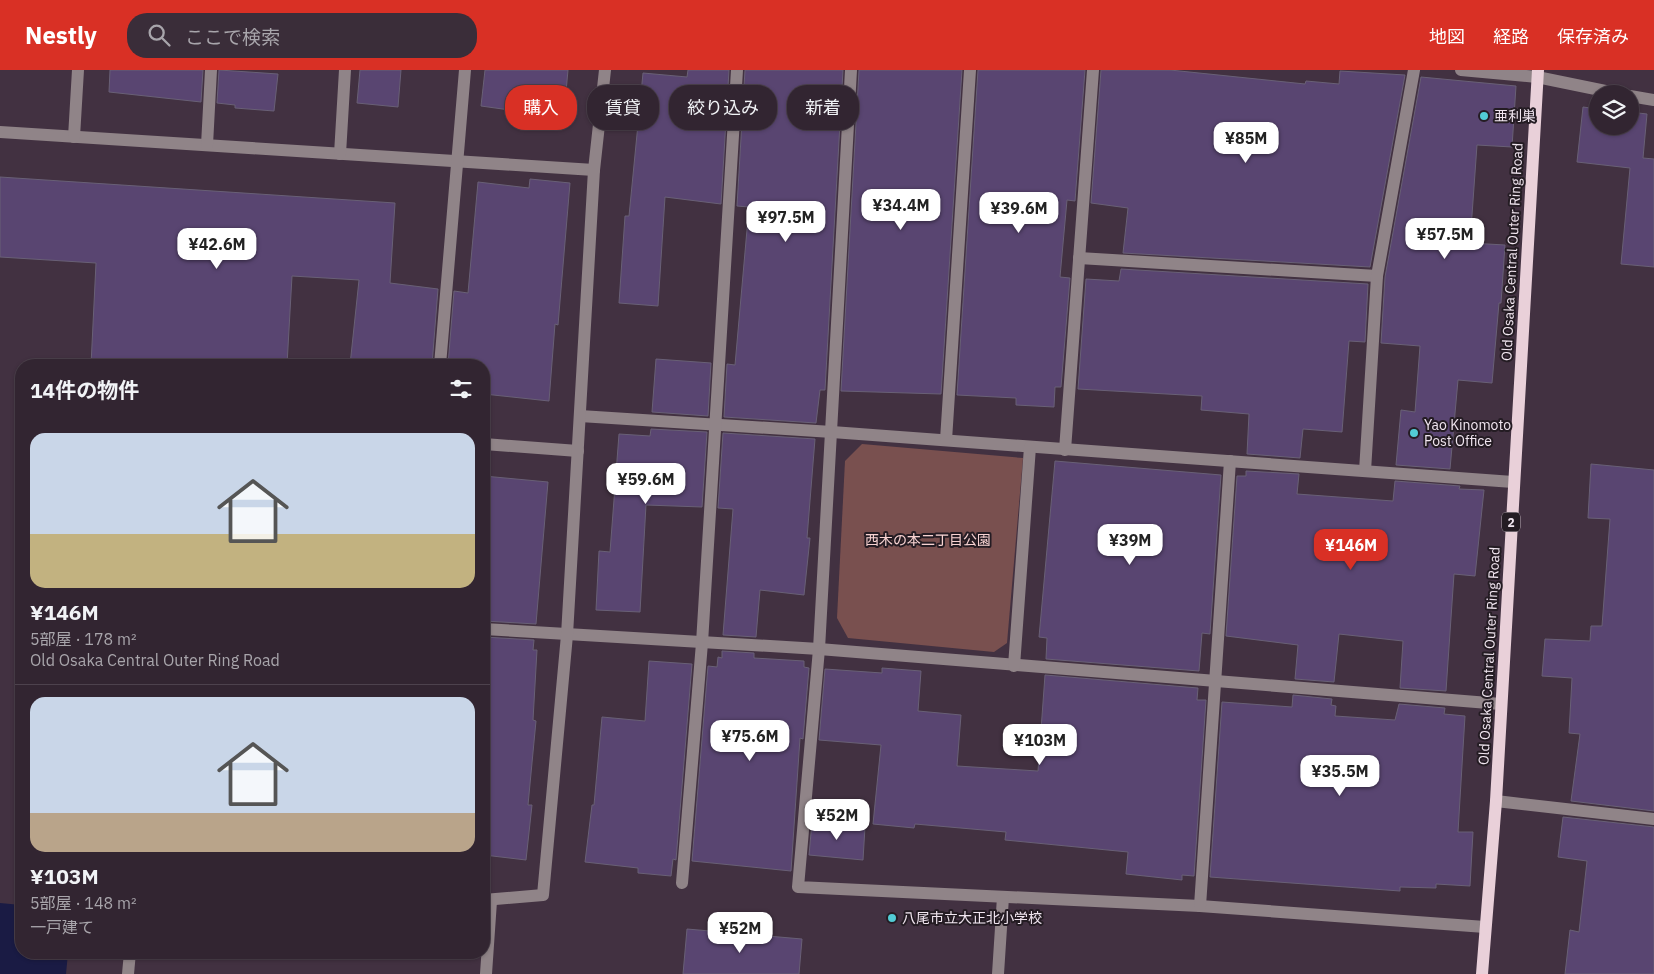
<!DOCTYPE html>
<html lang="ja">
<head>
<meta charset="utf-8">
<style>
  body { margin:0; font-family:"IBM Plex Sans","Noto Sans JP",sans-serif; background:#3a2d39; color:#f1f3f6; height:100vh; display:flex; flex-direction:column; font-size:19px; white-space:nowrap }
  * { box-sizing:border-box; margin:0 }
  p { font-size:16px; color:#a8a5ab }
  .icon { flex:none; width:28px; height:28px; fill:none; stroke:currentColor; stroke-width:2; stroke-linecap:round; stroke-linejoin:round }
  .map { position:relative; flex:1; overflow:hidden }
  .sheet { position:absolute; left:15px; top:289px; width:475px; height:600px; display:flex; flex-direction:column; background:#322531; border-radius:20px; box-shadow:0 1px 4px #0004,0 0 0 1px #4d424d }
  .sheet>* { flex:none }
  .top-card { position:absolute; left:505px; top:15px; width:475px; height:45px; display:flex; gap:10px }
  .tools { position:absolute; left:1589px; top:15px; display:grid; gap:10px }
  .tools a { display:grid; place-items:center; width:50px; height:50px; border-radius:50%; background:#322531; box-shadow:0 1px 4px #0004,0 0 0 1px #4d424d; font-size:25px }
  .price { position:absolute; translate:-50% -42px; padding:0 11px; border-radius:10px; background:#fff; color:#222; font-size:16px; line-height:32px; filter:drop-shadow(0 1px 2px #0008) }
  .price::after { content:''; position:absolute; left:50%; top:30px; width:15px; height:11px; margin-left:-8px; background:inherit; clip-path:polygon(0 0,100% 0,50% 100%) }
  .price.current { background:#d93025; color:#fff }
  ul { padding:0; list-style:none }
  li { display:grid; align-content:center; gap:10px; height:265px; padding:0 15px }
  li+li { border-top:1px solid #4d424d }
  li span { display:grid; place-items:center; height:155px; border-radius:15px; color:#555 }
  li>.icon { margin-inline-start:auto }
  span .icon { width:90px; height:90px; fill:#fffc; stroke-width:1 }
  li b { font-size:21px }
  h2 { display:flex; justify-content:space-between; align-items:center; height:60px; padding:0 15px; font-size:21px }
  .tag { padding:0 18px; border-radius:20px; background:#322531; box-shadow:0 1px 4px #0004,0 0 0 1px #4d424d; font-size:18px; line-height:45px }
  .tag.current { background:#d93025; color:#fff }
  header { display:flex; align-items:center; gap:30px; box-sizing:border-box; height:70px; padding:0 25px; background:#d93025; color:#fff }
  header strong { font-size:24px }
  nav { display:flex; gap:28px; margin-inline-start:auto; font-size:18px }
  .search { width:350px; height:45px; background:#3a2d39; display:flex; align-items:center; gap:12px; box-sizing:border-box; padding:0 18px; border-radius:20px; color:#a8a5ab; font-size:19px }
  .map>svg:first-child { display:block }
  .green { fill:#79504f }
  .water { fill:#1a1b44 }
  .building { fill:#594571; stroke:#696076 }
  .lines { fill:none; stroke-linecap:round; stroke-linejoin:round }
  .minor { stroke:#908488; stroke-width:12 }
  .major { stroke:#e9d0d9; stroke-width:12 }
  .poi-dot { fill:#52ccd5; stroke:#241c23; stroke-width:2 }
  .labels { text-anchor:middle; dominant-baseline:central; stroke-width:4; stroke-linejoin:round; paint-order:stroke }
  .shield { fill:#241c23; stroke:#b4a9b2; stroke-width:1 }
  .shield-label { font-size:12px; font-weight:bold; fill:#f1e6f0 }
  .poi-label { font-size:14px; fill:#f1e6f0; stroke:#241c23; text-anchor:start }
  .street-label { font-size:14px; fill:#f1e6f0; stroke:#241c23 }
  .park-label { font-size:14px; fill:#f8d3d2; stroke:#241c23 }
</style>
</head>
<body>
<header>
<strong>Nestly</strong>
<div class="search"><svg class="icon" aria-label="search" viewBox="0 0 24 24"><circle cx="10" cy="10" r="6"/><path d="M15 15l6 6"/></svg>ここで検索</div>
<nav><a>地図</a><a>経路</a><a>保存済み</a></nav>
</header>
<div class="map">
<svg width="1654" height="904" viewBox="0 0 1654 904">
  <rect width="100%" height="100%" fill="#423141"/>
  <polygon class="green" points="862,374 1023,388 1007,573 994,582 848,568 837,548 845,391"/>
  <polygon class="water" points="0,833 21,835 21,882 68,883 66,904 0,904"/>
  <g class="building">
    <polygon points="110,0 203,0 201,32 109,22"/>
    <polygon points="219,0 278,4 274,41 235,38 235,35 217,33"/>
    <polygon points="360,0 401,0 398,37 357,33"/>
    <polygon points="485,0 568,0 563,55 530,52 531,43 481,36"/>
    <polygon points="688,0 729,0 721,134 665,127 658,236 619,233 625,146 629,146 643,3 687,7"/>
    <polygon points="745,0 843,0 825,320 820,320 816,353 724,347 727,294 735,295 749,137 737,136"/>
    <polygon points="859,0 962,0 941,324 841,321"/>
    <polygon points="978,0 1085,0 1075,131 1067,130 1060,207 1070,208 1061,317 1055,317 1054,337 1016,335 1016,328 957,325"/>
    <polygon points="1101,0 1170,0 1305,14 1306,11 1339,14 1340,1 1405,5 1370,197 1123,183 1128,138 1091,133"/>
    <polygon points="1421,7 1516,16 1512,77 1477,75 1470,173 1505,175 1501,233 1499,233 1492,313 1458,310 1450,399 1396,395 1401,340 1415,342 1420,276 1381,273 1385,207"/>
    <polygon points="1583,37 1598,39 1598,56 1630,56 1630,42 1647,44 1643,88 1654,89 1654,197 1621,194 1630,98 1577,92"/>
    <polygon points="0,107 395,133 390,213 438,219 432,295 350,295 359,210 292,206 287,295 91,295 96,193 0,187"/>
    <polygon points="530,109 570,113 558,255 555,254 549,331 484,324 484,295 448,295 454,221 468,223 478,112 529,118"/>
    <polygon points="1121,199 1368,214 1365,272 1349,271 1342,362 1303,359 1300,388 1247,384 1249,344 1201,340 1202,326 1078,319 1086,209 1119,211"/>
    <polygon points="656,289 711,293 708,346 652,342"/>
    <polygon points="651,359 707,362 702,437 646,435 640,542 596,540 599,481 610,482 619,364 650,366"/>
    <polygon points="723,363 815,369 807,468 810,468 804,525 760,520 756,567 723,565 733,439 718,438"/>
    <polygon points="1055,391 1221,405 1210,564 1202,563 1199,601 1046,589 1047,568 1039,567"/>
    <polygon points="1591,394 1654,400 1654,741 1571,731 1580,664 1569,663 1572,608 1542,606 1545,569 1590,571 1591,556 1602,556 1610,449 1588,448"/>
    <polygon points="1246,401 1299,404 1297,424 1393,431 1395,411 1460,416 1459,419 1484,420 1475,506 1454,504 1446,621 1400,618 1403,571 1339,564 1334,612 1295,609 1298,575 1226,566 1237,406 1246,406"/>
    <polygon points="484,406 548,412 536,554 484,551"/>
    <polygon points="484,567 534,570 533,580 537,580 533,650 536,651 528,735 532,735 526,790 484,785"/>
    <polygon points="722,581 754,583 754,588 804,591 804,597 809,598 803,669 800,668 791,801 692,791 708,596 717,597 718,587 722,588"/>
    <polygon points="649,591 692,594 676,790 673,789 671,806 638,803 638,798 585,792 592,735 594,735 602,647 645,651"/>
    <polygon points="882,598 921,601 918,641 961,645 957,696 1038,701 1045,605 1198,618 1197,630 1206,630 1194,806 1182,805 1182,810 1126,804 1128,782 1005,770 1006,762 915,754 914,758 873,754 881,675 819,670 825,599 882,603"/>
    <polygon points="1293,625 1332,629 1331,635 1336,636 1335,646 1395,650 1399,634 1445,638 1444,644 1465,646 1458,762 1473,762 1470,816 1436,814 1436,818 1400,817 1400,821 1210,807 1222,632 1292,637"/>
    <polygon points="1563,747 1654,757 1654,904 1565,904 1570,860 1579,862 1587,791 1558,787"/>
    <polygon points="812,752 865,757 863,790 809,785"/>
    <polygon points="687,859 802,869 799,904 683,904"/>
  </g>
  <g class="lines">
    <g class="minor">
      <polyline points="851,0 819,579 798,817 1200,836 1485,857"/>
      <polyline points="1461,0 1537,7 1620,24"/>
      <polyline points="1630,26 1654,30"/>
      <polyline points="0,62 594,100"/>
      <polyline points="74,67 78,0"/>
      <polyline points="207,75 211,0"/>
      <polyline points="340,84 345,0"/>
      <polyline points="1079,188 1377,206"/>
      <polyline points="440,295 465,0"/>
      <polyline points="580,346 832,362 1513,412"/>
      <polyline points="946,370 970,0"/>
      <polyline points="484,374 578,381"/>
      <polyline points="1065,380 1093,0"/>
      <polyline points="1365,401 1377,206 1414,0"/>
      <polyline points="484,559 819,579 1501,634"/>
      <polyline points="1014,596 1030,377"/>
      <polyline points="1496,731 1654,749"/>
      <polyline points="682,813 702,573 737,0"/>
      <polyline points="484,830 543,825 567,565 594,100 605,0"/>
      <polyline points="1200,836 1230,391"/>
      <polyline points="128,904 130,882"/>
      <polyline points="486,904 491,831"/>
      <polyline points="998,904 1003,827"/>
    </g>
    <polyline class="major" points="1482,904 1496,731 1538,0"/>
  </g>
  <g class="poi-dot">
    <circle cx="1484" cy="46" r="5"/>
    <circle cx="1414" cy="363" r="5"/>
    <circle cx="892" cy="848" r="5"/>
  </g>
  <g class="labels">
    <rect class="shield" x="1502" y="442.5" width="18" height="19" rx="4"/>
    <g class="shield-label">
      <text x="1511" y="452">2</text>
    </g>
    <g class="poi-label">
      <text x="1494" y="46">亜利巣</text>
      <text x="1424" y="355">Yao Kinomoto<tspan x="1424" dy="16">Post Office</tspan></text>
      <text x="902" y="848">八尾市立大正北小学校</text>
    </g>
    <g class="street-label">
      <text transform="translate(1512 182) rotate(-87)">Old Osaka Central Outer Ring Road</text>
      <text transform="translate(1489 586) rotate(-87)">Old Osaka Central Outer Ring Road</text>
    </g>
    <g class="park-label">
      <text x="928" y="470">西木の本二丁目公園</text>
    </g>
  </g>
</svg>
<div class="tools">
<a><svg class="icon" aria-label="layers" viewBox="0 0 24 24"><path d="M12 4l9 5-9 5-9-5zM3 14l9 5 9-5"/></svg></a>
</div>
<b class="price" style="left:1246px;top:94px">¥85M</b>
<b class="price" style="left:901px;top:161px">¥34.4M</b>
<b class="price" style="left:1019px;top:164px">¥39.6M</b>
<b class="price" style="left:786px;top:173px">¥97.5M</b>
<b class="price" style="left:1445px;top:190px">¥57.5M</b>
<b class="price" style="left:217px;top:200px">¥42.6M</b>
<b class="price" style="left:646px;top:435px">¥59.6M</b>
<b class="price" style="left:1130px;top:496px">¥39M</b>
<b class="price current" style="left:1351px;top:501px">¥146M</b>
<b class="price" style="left:750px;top:692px">¥75.6M</b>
<b class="price" style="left:1040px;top:696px">¥103M</b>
<b class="price" style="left:1340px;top:727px">¥35.5M</b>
<b class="price" style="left:837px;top:771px">¥52M</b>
<b class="price" style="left:740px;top:884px">¥52M</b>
<div class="top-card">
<a class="tag current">購入</a>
<a class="tag">賃貸</a>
<a class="tag">絞り込み</a>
<a class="tag">新着</a>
</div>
<section class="sheet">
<h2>14件の物件<svg class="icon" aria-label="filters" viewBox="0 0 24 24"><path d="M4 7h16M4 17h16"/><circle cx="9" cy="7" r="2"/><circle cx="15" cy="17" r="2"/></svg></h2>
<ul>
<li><span style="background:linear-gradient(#c9d6e8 65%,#c2b280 0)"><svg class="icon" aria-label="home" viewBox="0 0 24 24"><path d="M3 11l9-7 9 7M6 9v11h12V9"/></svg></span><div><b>¥146M</b><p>5部屋 · 178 m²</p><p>Old Osaka Central Outer Ring Road</p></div></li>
<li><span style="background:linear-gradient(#c9d6e8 75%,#b9a48a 0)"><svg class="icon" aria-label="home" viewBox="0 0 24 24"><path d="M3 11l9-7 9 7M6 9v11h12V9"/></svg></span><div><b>¥103M</b><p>5部屋 · 148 m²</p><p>一戸建て</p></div></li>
</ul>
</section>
</div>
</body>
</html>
